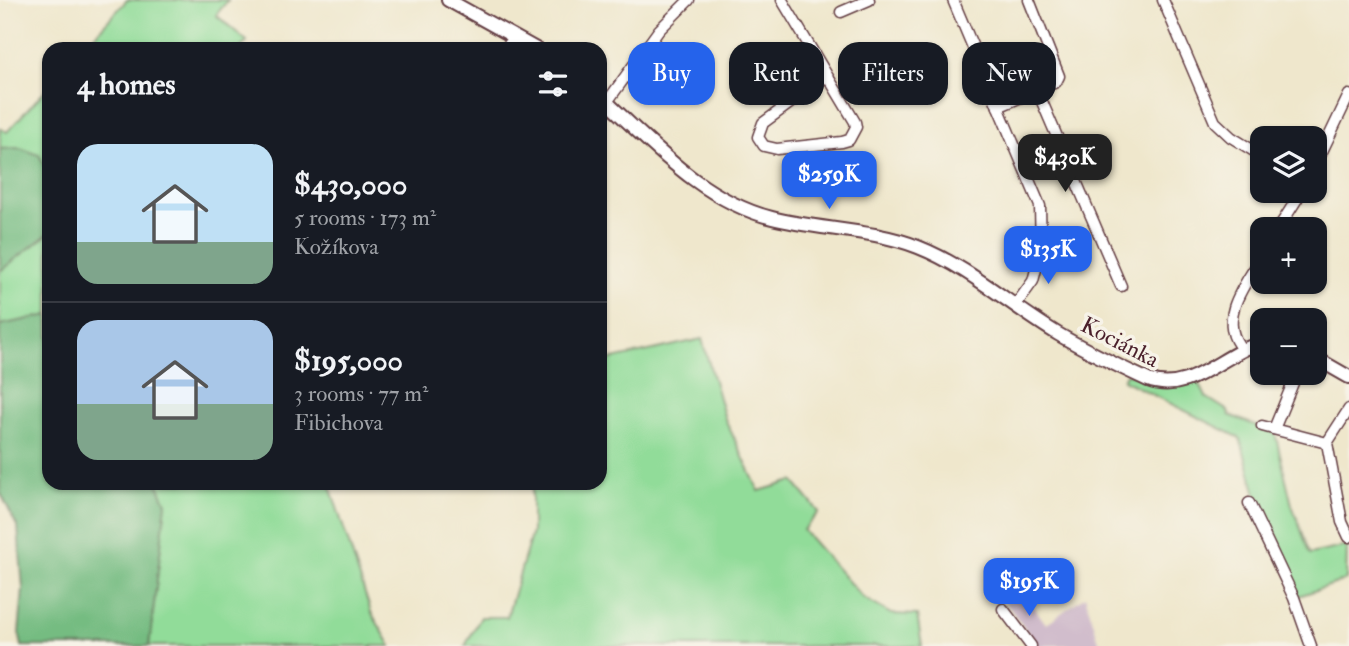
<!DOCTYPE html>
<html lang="en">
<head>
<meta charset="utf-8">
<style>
  body { margin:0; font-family:"IM FELL Double Pica",serif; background:#20242c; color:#f1f3f6; height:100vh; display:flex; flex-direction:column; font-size:26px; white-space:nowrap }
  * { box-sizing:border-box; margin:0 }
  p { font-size:23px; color:#9ea1a6 }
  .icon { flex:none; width:38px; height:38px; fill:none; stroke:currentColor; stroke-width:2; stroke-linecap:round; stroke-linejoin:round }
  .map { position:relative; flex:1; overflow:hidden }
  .details { position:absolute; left:42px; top:42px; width:565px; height:448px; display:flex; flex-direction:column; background:#171b24; border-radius:21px; box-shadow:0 2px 5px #0004 }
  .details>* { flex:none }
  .guide { position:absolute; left:628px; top:42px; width:614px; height:63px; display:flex; gap:14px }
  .tools { position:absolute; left:1250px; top:126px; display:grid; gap:14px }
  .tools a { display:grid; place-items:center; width:77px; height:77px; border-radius:14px; background:#171b24; box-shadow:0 2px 5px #0004; font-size:35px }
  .price { position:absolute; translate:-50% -60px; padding:0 16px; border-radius:14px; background:#2563eb; color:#fff; font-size:23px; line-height:46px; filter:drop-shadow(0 2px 4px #0008) }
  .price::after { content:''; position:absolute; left:50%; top:42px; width:21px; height:16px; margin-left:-10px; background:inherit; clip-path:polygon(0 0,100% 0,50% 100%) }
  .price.selected { background:#222; color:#fff }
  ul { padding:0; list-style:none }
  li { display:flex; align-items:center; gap:21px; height:175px; padding:0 35px }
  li+li { border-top:2px solid #363941 }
  li span { display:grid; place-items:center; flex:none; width:196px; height:140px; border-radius:21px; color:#555 }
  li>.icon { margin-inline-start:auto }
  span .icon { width:84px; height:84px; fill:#fffc; stroke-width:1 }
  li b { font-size:30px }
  h2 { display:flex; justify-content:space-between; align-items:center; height:84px; padding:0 35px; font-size:30px }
  .tag { padding:0 24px; border-radius:21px; background:#171b24; box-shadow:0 2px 5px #0004; font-size:24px; line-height:63px }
  .tag.selected { background:#2563eb; color:#fff }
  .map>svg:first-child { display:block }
  .industrial { fill:#d1bdcc }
  .green { fill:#91dc99; stroke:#6e7e62; stroke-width:2 }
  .forest { fill:#74bc81; stroke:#5f6e56; stroke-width:2 }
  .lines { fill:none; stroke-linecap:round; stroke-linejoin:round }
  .minor-casing { stroke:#633d43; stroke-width:13 }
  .tertiary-casing { stroke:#633d43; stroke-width:16 }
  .minor { stroke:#fff; stroke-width:10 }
  .tertiary { stroke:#fff; stroke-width:12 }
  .labels { text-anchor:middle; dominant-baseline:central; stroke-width:7; stroke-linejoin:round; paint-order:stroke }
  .street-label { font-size:23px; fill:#4a1f2b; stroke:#f7f3e8 }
</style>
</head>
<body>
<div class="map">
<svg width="1349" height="646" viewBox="0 0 1349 646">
  <rect width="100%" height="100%" fill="#f7f3e8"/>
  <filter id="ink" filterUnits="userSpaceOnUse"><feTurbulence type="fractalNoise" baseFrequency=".0143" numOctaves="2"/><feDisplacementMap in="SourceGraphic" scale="14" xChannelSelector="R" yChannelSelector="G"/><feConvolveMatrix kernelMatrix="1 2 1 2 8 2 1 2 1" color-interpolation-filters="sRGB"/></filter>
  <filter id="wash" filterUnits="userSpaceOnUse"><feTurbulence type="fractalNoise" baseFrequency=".00686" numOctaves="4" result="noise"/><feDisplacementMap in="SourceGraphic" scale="28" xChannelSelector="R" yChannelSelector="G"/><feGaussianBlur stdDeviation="1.57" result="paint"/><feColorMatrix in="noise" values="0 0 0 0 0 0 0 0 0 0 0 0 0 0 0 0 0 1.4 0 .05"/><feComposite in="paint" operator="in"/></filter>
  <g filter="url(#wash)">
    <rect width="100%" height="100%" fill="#efe7cc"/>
    <polygon class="industrial" points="998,558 1046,624 1085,596 1100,644 1038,646 993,586 986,569"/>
    <g class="green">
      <polygon points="127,0 228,0 216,15 247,41 240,49 82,49"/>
      <polygon points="49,86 49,174 38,155 20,148 0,149 0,128 7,132"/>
      <polygon points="49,233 49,315 0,325 0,271"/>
      <polygon points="702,339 725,419 759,491 793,481 819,512 803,530 862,597 891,614 917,615 922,646 465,646 481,617 507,617 532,532 532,483 600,483 600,362"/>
      <polygon points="1126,374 1198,381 1206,397 1228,411 1229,415 1275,433 1292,505 1310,554 1347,546 1346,580 1299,596 1264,522 1240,438 1123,380"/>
      <polygon points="157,483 329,483 371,612 391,646 149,646 166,504"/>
    </g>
    <g class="forest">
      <polygon points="20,148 39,155 49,174 49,233 0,271 0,149"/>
      <polygon points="49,315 49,483 157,483 166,503 149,646 22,646 19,633 23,589 18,528 0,492 0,325"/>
    </g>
  </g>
  <g filter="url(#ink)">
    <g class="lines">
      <g class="minor-casing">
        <g id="minor">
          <polyline points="782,0 855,122 856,127 849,140 842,142 777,149 764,146 758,137 763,123 827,76"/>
          <polyline points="953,0 1040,206 1041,250 1033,281 1015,306"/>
          <polyline points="1163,0 1215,122 1231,137 1262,156"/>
          <polyline points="841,12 869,0"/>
          <polyline points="505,49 515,37"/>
          <polyline points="1037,90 1121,286"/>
          <polyline points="607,102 659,30 689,0"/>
          <polyline points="998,107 1056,82 1059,76 1029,0"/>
          <polyline points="1314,168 1349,95"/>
          <polyline points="1278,229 1302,191"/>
          <path d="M1242 349C1216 320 1245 284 1262 257"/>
          <polyline points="1349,409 1327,443 1342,522 1349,537"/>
          <polyline points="1262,426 1327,443"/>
          <polyline points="1274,429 1297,373"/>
          <polyline points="1249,503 1294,598 1311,646"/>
          <polyline points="1003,609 1031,646"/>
        </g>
      </g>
      <g class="tertiary-casing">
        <g id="tertiary">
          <polyline points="448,0 536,49"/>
          <path d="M600 96C652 143 701 200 772 218 819 230 872 229 918 247 969 267 1011 306 1058 334 1087 351 1118 366 1148 380 1190 396 1223 352 1262 343"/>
          <polyline points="1314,357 1349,377"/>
        </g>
      </g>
      <use href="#minor" class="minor"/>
      <use href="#tertiary" class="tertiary"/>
    </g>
  </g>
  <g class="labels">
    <g class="street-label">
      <text transform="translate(1120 342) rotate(27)">Kociánka</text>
    </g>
  </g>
</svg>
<div class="tools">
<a><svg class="icon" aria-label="layers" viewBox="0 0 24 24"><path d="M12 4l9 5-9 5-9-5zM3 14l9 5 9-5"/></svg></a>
<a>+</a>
<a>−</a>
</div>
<b class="price selected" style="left:1065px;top:194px">$430K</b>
<b class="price" style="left:829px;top:211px">$259K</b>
<b class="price" style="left:1048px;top:286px">$135K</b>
<b class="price" style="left:1029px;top:618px">$195K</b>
<div class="guide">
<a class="tag selected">Buy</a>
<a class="tag">Rent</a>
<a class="tag">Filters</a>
<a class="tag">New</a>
</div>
<section class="details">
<h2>4 homes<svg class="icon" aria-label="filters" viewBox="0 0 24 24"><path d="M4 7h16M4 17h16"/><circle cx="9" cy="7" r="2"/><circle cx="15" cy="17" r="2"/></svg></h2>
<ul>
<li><span style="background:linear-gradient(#bfe0f5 70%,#7fa58c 0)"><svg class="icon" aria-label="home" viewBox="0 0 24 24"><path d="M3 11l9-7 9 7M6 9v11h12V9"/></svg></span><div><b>$430,000</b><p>5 rooms · 173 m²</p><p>Kožíkova</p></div></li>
<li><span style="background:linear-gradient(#a9c7e8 60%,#7fa58c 0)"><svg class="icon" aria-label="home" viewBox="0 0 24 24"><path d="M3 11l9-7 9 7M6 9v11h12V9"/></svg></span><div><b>$195,000</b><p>3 rooms · 77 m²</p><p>Fibichova</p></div></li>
</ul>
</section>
</div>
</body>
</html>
